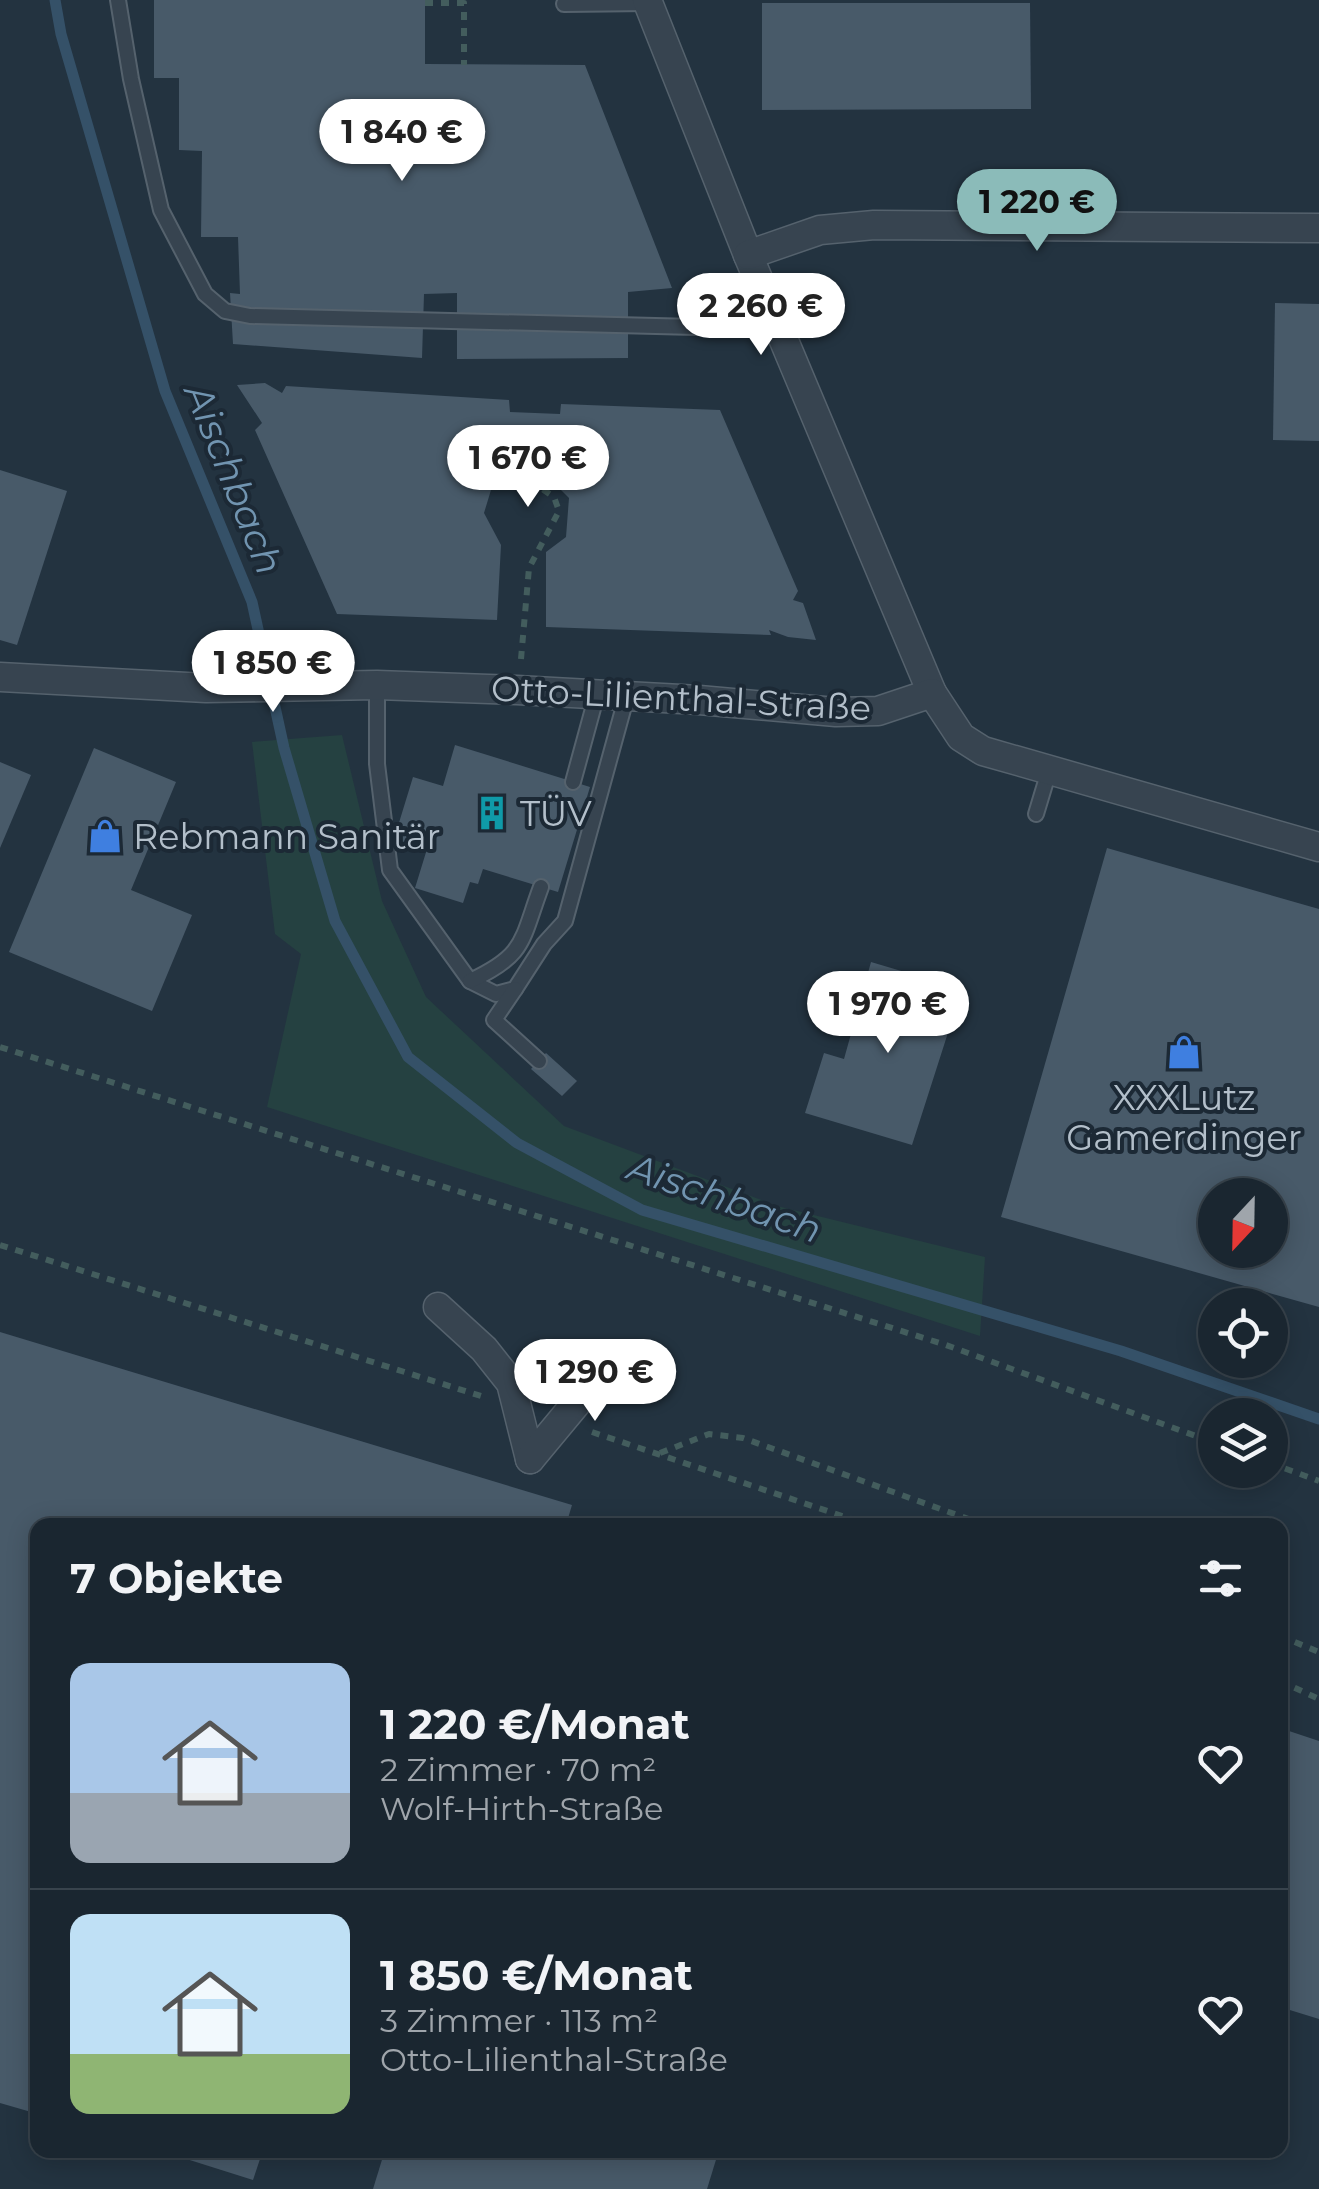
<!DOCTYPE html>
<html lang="de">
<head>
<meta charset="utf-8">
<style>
  body { margin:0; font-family:Montserrat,sans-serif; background:#27323c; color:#f1f3f6; height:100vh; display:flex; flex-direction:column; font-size:38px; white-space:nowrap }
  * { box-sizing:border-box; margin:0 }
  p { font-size:32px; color:#9fa5ab }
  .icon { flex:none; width:55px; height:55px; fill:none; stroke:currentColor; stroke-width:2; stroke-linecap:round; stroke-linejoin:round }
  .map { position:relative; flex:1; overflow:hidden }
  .sheet { position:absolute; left:30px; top:1518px; width:1258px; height:640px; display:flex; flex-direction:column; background:#1a2630; border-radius:20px; box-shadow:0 5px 25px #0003,0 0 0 2px #38434c }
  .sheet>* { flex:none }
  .needle { width:65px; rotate:202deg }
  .fabs { position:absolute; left:1198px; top:1178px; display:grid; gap:20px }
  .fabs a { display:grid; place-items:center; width:90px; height:90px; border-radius:50%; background:#1a2630; box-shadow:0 5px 25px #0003,0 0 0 2px #38434c; font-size:50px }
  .price { position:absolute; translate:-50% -85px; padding:0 22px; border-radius:35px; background:#fff; color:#222; font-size:32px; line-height:65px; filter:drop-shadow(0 2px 5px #0008) }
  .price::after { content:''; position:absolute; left:50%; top:60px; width:30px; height:22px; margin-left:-15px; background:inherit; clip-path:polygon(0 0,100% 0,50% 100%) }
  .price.selected { background:#8bbbb9; color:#111 }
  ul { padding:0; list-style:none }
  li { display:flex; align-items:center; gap:30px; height:250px; padding:0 40px }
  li+li { border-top:2px solid #38434c }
  li span { display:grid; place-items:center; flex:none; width:280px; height:200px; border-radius:20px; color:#555 }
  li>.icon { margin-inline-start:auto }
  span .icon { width:120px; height:120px; fill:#fffc; stroke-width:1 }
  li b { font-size:42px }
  h2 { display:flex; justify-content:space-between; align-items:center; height:120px; padding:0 40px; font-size:42px }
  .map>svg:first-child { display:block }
  .green { fill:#254141 }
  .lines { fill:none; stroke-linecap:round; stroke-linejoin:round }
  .stream { stroke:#355168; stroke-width:11 }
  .building { fill:#485a69; fill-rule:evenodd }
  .lane-casing { stroke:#55626d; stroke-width:18 }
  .street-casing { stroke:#55626d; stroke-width:31 }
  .path { stroke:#435d5d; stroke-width:6; stroke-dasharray:8 8; stroke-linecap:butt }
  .lane { stroke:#374450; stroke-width:14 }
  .street { stroke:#374450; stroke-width:28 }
  .labels { text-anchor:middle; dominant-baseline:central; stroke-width:8; stroke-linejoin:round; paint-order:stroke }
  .street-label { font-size:35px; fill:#b3bfca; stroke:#1c2935 }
  .poi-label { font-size:35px; fill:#b3bfca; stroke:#1c2935; text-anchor:start }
  .water-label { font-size:38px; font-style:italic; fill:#7194b0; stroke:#1c2935 }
</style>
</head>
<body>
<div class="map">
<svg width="1319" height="2189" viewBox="0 0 1319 2189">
  <rect width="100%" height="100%" fill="#233340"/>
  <polygon class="green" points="342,735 382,901 426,997 564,1126 777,1206 985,1257 980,1336 267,1107 301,954 275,934 252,742"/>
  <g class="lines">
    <polyline class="stream" points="55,0 61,34 165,391 252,602 284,748 335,921 408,1057 517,1143 642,1210 1121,1351 1319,1419"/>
  </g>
  <g class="building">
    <polygon points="154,0 425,0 425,64 585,65 672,288 628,292 628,358 457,359 457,293 424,294 422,358 233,344 230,293 240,294 238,237 201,237 202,151 179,150 179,78 154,78"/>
    <polygon points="762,3 1030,3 1031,109 762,110"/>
    <polygon points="1275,303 1319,304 1319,441 1273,440"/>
    <polygon points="265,383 282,393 286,386 509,400 510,412 560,414 561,404 720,410 798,591 793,600 803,603 816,640 788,637 769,630 771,635 546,627 546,552 566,537 569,498 546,475 548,459 540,459 537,467 523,467 521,455 511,458 515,472 500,480 491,490 484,513 501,545 497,620 337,614 255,430 262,423 237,385"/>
    <polygon points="0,470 67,491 17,645 0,640"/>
    <polygon points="455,745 590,787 558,892 483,869 478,884 470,882 463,903 415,888 427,849 394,839 413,777 443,786"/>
    <polygon points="94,748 176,782 131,890 192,915 152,1011 9,952"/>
    <polygon points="0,762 31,775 0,848"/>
    <path d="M1107 848 1319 909V1307L1001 1217ZM1215 1195H1270V1250H1215Z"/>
    <polygon points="871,962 962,989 912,1145 805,1113 824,1053 844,1059"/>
    <polygon points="546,1053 577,1081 562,1096 531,1069"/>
    <polygon points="0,1332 572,1505 566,1525 38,1525 38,2114 0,2103"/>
    <polygon points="1280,1728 1319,1741 1319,2019 1280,2007"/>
    <polygon points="158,2150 263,2150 253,2180"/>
    <polygon points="385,2150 719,2150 707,2189 373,2189"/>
  </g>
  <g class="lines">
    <g class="lane-casing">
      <g id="lane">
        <polyline points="118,0 131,79 161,210 205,294 225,311 250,316 778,329"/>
        <polyline points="564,4 648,3"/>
        <polyline points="377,685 377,764 390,870 470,981 496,994 515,989 544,944 565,921 627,695"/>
        <polyline points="573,782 597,694"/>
        <polyline points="1036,814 1049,771"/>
        <path d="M470 981C526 955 521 941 541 887"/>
        <polyline points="515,989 494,1020 539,1061"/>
      </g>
    </g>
    <g class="street-casing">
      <g id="street">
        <polyline points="647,0 748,255 932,693"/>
        <polyline points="748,255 820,230 874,225 1319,228"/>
        <polyline points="0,677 206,688 377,685 517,690 699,700 836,712 878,711 932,693 961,737 983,751 1319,847"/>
        <polyline points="438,1307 484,1349 511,1383 530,1459"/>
        <polyline points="530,1459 584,1394 650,1373"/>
      </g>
    </g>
    <g class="path">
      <polyline points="425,3 464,3 464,65"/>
      <polyline points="521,659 529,568 559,511 554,497 532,482"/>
      <polyline points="0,1047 946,1345 1215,1443"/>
      <polyline points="0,1245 481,1396"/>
      <polyline points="592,1432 869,1525"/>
      <polyline points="660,1453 709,1434 743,1438 985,1525"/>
      <polyline points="1270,1463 1319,1481"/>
      <polyline points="1280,1636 1319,1652"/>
      <polyline points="1280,1681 1319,1699"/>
    </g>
    <use href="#lane" class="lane"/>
    <use href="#street" class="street"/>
  </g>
  <defs>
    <g id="building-bare" transform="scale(2.7)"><path d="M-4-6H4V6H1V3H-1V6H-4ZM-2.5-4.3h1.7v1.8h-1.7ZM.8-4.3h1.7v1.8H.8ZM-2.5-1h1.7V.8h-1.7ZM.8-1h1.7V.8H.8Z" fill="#0f9aa8" stroke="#1c2935" stroke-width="2.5" paint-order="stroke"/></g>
    <g id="shop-bare" transform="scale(2.7)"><path d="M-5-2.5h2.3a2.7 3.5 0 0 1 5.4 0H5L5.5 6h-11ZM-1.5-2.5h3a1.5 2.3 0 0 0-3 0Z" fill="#3f7fe0" stroke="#1c2935" stroke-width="2.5" paint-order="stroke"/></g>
  </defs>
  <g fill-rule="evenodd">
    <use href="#building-bare" x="492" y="813"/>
    <use href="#shop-bare" x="105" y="836"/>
    <use href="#shop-bare" x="1184" y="1052"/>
  </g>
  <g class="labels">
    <g class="street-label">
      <text transform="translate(681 698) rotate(3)">Otto-Lilienthal-Straße</text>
    </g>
    <g class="poi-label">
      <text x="520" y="813">TÜV</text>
      <text x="133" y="836">Rebmann Sanitär</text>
      <text x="1184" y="1097" text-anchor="middle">XXXLutz<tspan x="1184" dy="40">Gamerdinger</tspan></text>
    </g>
    <g class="water-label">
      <text transform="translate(234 479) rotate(68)">Aischbach</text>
      <text transform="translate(725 1198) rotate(19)">Aischbach</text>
    </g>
  </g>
</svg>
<div class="fabs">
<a><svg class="needle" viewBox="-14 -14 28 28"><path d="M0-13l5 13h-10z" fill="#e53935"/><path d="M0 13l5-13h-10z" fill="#9fa5ab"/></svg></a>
<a><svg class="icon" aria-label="locate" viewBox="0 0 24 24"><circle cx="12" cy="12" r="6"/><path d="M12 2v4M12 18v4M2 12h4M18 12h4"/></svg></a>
<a><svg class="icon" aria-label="layers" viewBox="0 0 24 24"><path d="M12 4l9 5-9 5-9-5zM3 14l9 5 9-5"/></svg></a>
</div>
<b class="price" style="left:402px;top:184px">1 840 €</b>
<b class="price selected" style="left:1037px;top:254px">1 220 €</b>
<b class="price" style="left:761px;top:358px">2 260 €</b>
<b class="price" style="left:528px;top:510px">1 670 €</b>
<b class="price" style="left:273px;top:715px">1 850 €</b>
<b class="price" style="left:888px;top:1056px">1 970 €</b>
<b class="price" style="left:595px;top:1424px">1 290 €</b>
<section class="sheet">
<h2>7 Objekte<svg class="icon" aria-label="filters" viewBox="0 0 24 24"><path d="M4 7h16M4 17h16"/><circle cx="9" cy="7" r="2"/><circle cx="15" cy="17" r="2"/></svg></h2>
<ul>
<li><span style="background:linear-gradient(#a9c7e8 65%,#9aa5b1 0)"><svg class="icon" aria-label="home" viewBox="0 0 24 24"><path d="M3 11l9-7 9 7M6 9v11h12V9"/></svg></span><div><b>1 220 €/Monat</b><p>2 Zimmer · 70 m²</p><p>Wolf-Hirth-Straße</p></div><svg class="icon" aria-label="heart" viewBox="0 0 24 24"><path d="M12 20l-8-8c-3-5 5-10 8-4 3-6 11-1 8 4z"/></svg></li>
<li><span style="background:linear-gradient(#bfe0f5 70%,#8fb573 0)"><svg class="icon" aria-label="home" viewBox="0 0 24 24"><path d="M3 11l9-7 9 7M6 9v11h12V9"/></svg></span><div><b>1 850 €/Monat</b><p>3 Zimmer · 113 m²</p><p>Otto-Lilienthal-Straße</p></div><svg class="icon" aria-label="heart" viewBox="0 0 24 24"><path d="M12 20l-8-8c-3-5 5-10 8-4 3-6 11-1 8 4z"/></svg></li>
</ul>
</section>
</div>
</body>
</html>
